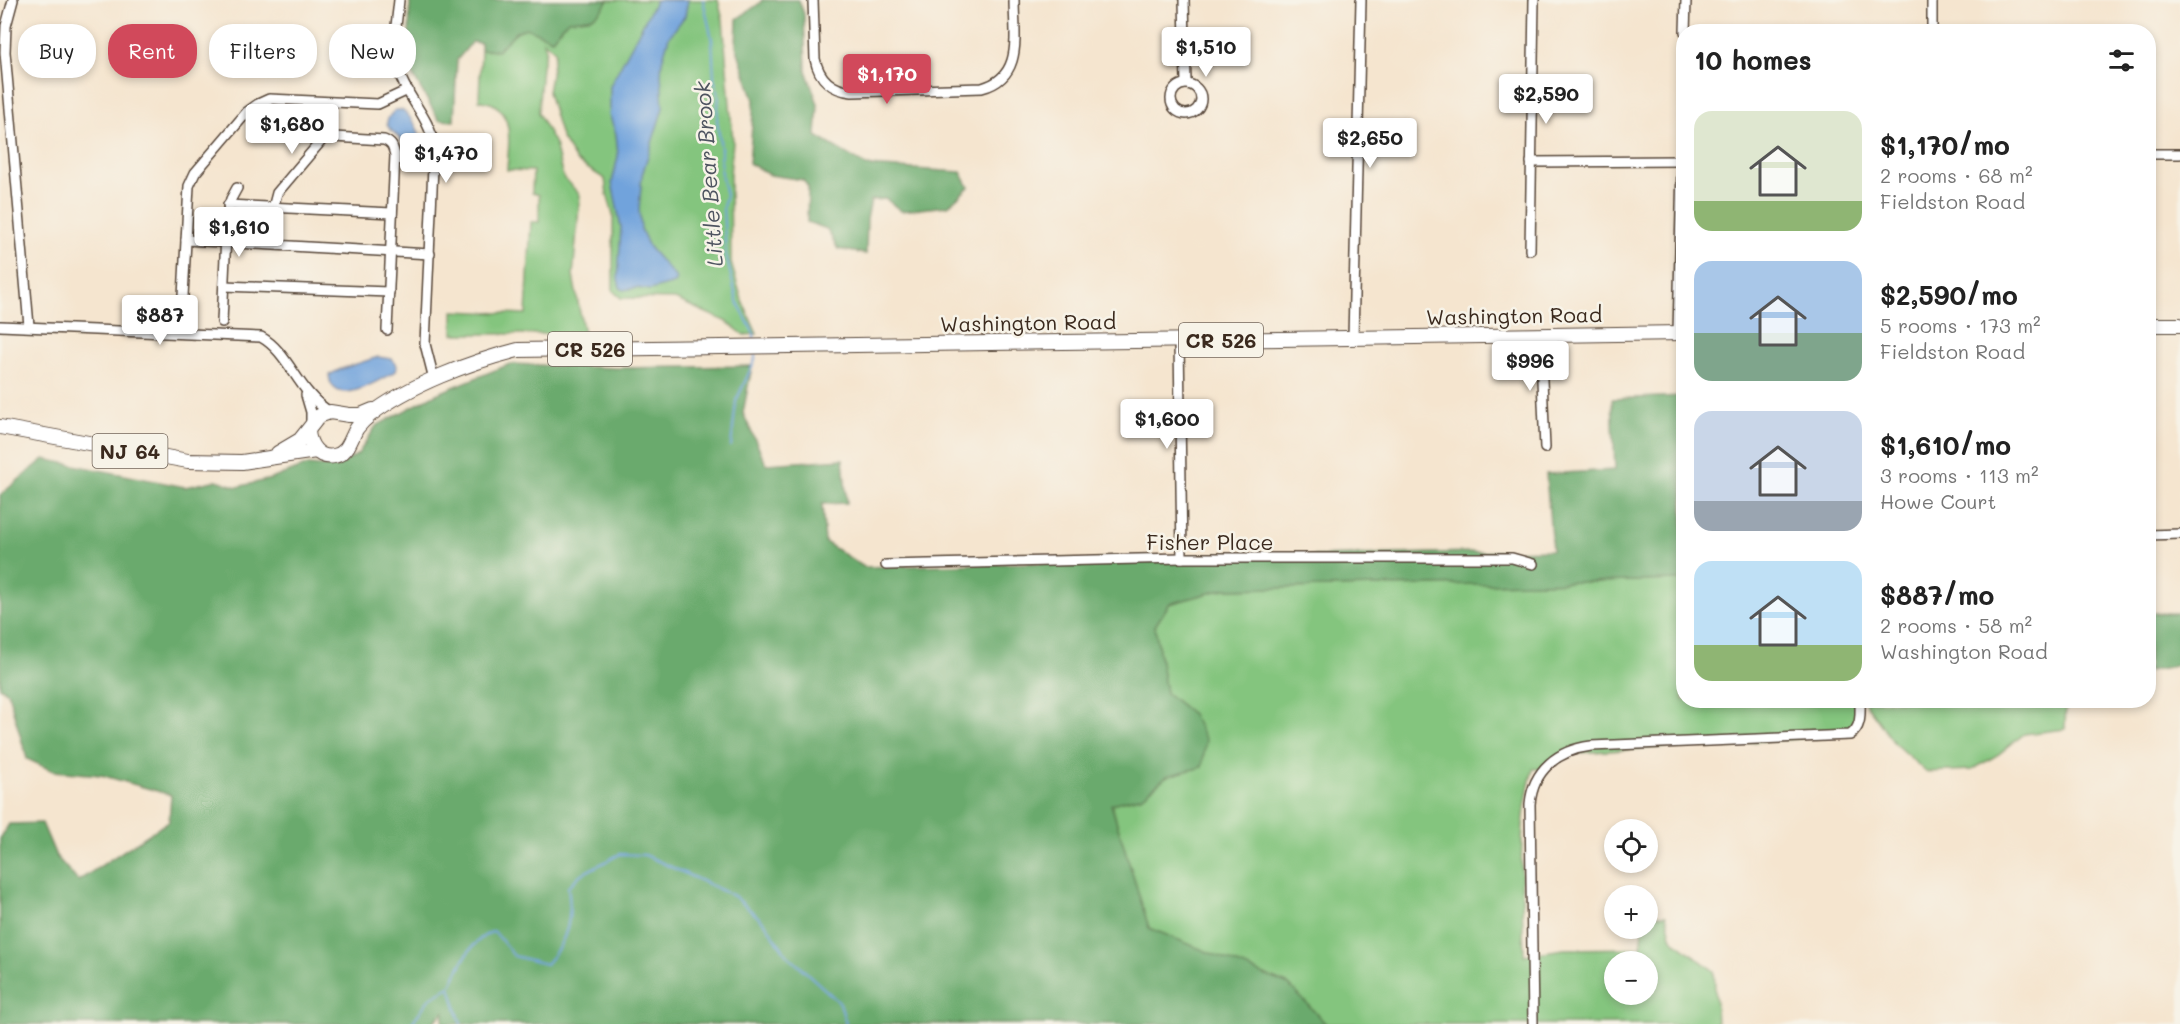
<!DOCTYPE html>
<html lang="en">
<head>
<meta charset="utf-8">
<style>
  body { margin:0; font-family:Mali,sans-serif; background:#f2f2f2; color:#222; height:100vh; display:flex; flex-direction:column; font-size:22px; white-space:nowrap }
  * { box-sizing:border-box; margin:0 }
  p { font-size:20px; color:#767676 }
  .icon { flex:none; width:33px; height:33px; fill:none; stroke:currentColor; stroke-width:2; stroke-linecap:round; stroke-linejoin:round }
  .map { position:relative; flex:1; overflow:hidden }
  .drawer { position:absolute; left:1676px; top:24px; width:480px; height:684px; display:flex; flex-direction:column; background:#fff; border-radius:24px; box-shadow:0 3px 9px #0003 }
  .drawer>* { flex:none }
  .banner { position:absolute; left:18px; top:24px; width:570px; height:54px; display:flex; gap:12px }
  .tools { position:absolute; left:1604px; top:819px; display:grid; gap:12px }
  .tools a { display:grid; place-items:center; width:54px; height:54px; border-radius:50%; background:#fff; box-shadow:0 3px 9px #0003; font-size:30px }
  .price { position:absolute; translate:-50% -51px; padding:0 14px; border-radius:6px; background:#fff; color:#222; font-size:20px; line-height:39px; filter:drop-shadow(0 2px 3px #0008) }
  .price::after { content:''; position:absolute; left:50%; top:36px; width:18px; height:14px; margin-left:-9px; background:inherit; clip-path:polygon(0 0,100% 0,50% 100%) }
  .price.on { background:#d1495b; color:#fff }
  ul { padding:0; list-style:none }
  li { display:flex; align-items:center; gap:18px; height:150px; padding:0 18px }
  li span { display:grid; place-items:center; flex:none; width:168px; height:120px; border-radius:18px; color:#555 }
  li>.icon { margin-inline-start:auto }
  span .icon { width:72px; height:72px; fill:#fffc; stroke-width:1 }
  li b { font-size:26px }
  h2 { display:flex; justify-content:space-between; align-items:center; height:72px; padding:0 18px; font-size:26px }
  .pill { padding:0 21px; border-radius:24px; background:#fff; box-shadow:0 3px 9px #0003; font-size:21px; line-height:54px }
  .pill.on { background:#d1495b; color:#fff }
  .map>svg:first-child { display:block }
  .green { fill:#84c57e; stroke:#60784e; stroke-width:1.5; fill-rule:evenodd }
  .forest { fill:#6baa6d; stroke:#536a46; stroke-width:1.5 }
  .water { fill:#71a3dc; stroke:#56667d; stroke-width:1.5 }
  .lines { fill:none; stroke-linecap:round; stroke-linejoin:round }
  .stream { stroke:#71a3dc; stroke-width:2 }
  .street-casing { stroke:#574639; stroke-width:12 }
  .primary-casing { stroke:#574639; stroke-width:16 }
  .street { stroke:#fff; stroke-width:9 }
  .primary { stroke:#fff; stroke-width:14 }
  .labels { text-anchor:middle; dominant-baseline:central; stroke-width:5; stroke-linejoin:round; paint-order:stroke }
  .shield { fill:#f7f3e8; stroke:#73665b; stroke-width:1.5 }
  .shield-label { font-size:20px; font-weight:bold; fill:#3b2a1e }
  .street-label { font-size:21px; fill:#3b2a1e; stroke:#f7f3e8 }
  .water-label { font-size:22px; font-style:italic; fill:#4e5460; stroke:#f7f3e8 }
</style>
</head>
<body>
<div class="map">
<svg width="2180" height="1024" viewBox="0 0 2180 1024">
  <rect width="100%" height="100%" fill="#f7f3e8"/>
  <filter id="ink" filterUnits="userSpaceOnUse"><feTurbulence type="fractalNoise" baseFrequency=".0167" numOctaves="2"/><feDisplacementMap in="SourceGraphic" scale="12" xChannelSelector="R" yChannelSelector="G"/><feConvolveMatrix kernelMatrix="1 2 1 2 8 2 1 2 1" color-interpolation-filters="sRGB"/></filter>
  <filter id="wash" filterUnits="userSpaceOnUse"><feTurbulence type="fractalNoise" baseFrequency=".008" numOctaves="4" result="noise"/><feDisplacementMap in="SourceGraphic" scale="24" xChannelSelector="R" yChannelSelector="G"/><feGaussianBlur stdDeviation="1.35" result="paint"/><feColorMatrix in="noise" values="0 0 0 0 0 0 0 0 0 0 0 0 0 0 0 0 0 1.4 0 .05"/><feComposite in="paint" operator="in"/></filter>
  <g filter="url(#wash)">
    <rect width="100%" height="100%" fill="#f5e5cf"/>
    <g class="green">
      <path d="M608 0H718L723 20 733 141 730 175 731 263 742 300 757 334 744 335 727 322 675 299 621 298 613 291V214L607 194 605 179 576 161 561 137 548 92 555 51 543 41 546 49 542 66 538 113 555 144 563 177 580 195 573 276 584 334H453V311L526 314 531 222H539V195L532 193 533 171 507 170C508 150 515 116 493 104 489 102 483 102 479 100L481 50 498 51 501 45 521 28 532 29 552 39 568 20C590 18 597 20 608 0Z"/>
      <path d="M1683 580V700L1860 701 1855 732 1795 739 1561 754 1544 769H1533C1516 829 1522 893 1524 955L1564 949 1641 948 1643 929 1647 928V915H1666L1672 939 1714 971 1717 1024H1326L1289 985 1149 928 1111 804 1143 796 1167 776 1202 767 1192 714 1166 693 1155 626 1169 604 1224 589ZM1614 962H1647V994H1614Z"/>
      <polygon points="1864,701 2066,701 2065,729 2024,734 1999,754 1972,770 1926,772 1894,743"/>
    </g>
    <g class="forest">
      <path d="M410 0H608C597 20 590 18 568 20L552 39 526 28 516 32 498 50H481V43L472 42 457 60 454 121 439 120 408 67Z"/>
      <polygon points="762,0 799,0 804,14 806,70 818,104 816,136 867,166 961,172 969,187 948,206 901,211 886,199 871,200 867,219 866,254 838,249 827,229 807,222 808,187 803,180 770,175 749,163 754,100 736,46 737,19 760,3"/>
      <polygon points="510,364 619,368 752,366 743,413 766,464 843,459 847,503 822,504 825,542 864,567 1552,550 1546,474 1615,470 1612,399 1683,396 1683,580 1224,589 1169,604 1155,626 1166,693 1192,714 1206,740 1202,767 1167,776 1143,796 1111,804 1149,928 1289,985 1326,1024 442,1024 444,1012 431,1024 0,1024 0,839 9,824 42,823 56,856 78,881 169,821 171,795 101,775 53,771 27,759 8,693 0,687 0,495 44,459 185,487 217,480 237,487 271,479 308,465 338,467 358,454 376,426 436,394"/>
      <polygon points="2148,613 2180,613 2180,665 2148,671"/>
    </g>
    <g class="water">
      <polygon points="656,0 688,0 685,16 669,37 662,61 661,74 663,108 642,175 639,209 641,229 649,247 677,279 675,283 650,290 636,288 623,290 620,287 618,279 621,227 612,183 618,156 616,134 609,114 610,110 610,86"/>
      <path d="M395 110H402C413 118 428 141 416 152 405 153 408 147 402 141 393 129 377 127 395 110Z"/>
      <path d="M378 357 392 359 397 366 396 371C380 380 332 411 329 375L341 369Z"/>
    </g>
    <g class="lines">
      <g class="stream">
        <polyline points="703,0 712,39 714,79 719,95 717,120 721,148 721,174 726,195 723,207 726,255 737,301 754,334 754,341"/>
        <polyline points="731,446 736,401 755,360 755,353"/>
        <polyline points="411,1024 430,998 449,987"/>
        <path d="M461 1024 450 987C460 966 471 939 494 931L514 956 546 964C568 941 573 917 568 887L580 875 620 854 645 855 734 896 765 923 787 955 840 1003 846 1024"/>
      </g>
    </g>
  </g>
  <g filter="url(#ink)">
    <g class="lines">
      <g class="street-casing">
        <g id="street">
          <polyline points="13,0 6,26 5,52 29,326"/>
          <path d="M399 0C397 22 391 49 398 70 406 97 429 116 434 145L425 344 434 379"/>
          <path d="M813 0 815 59C819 79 832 90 852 92L982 88C1024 77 1014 35 1014 0"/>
          <polyline points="1184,0 1186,83"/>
          <polyline points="1685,32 1686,0"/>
          <polyline points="1932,32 1932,0"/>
          <circle cx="1186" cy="99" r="15"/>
          <path d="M327 134 334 137 384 140C392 143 393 147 395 155L387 330"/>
          <polyline points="2148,154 2180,154"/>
          <polyline points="1531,162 1683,161"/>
          <polyline points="228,205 392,213"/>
          <polyline points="273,208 277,193 327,134 329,102"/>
          <polyline points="186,240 430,254"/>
          <polyline points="1530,250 1534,0"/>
          <polyline points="224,286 389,292"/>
          <polyline points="222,322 227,213 231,199 237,188"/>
          <path d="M0 326 261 337C290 353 297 392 330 412"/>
          <polyline points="181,333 189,186 195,173 247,112 258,104 269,99 378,104 408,90"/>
          <polyline points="1678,333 1683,126"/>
          <polyline points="1540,335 1545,448"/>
          <polyline points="1353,338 1361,0"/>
          <polyline points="1179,340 1182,558"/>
          <polyline points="306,395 311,412 311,424"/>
          <polyline points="2148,535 2180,534"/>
          <polyline points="886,565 1182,558 1512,558 1533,564"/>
          <path d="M1533 1024 1530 804C1533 770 1558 750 1591 746L1850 735C1862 727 1860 714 1860 700"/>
        </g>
      </g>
      <g class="primary-casing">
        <g id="primary">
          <polyline points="2148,325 2180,325"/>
          <polyline points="0,427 188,461 242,462 316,451"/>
          <path d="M308 431C309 445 318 459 334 456 349 453 350 439 357 428 360 424 365 419 370 415 409 385 470 362 518 350L1683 333"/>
          <polyline points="278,453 300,440 319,416 330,412 349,415 361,415 373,410"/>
        </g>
      </g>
      <use href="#street" class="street"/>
      <use href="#primary" class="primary"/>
    </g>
  </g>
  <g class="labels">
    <g class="shield">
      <rect x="1179" y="323" width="84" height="34" rx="4.5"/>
      <rect x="548" y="332" width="84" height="34" rx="4.5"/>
      <rect x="92.5" y="434" width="75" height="34" rx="4.5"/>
    </g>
    <g class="shield-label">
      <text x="1221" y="340">CR 526</text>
      <text x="590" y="349">CR 526</text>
      <text x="130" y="451">NJ 64</text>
    </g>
    <g class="street-label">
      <text transform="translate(1514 315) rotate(-1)">Washington Road</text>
      <text transform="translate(1028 322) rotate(-1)">Washington Road</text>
      <text x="1210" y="541">Fisher Place</text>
    </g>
    <g class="water-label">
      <text transform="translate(708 174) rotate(-94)">Little Bear Brook</text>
    </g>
  </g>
</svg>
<div class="tools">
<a><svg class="icon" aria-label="locate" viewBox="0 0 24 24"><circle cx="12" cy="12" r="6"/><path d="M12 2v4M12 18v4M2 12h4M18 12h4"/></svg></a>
<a>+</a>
<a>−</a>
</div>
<b class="price" style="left:1206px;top:78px">$1,510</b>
<b class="price on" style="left:887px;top:105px">$1,170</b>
<b class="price" style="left:1546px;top:125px">$2,590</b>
<b class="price" style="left:292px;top:155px">$1,680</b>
<b class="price" style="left:1370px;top:169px">$2,650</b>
<b class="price" style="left:446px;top:184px">$1,470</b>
<b class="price" style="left:239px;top:258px">$1,610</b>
<b class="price" style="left:160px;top:346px">$887</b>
<b class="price" style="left:1530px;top:392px">$996</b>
<b class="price" style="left:1167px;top:450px">$1,600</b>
<div class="banner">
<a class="pill">Buy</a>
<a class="pill on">Rent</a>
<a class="pill">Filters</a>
<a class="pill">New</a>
</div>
<section class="drawer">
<h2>10 homes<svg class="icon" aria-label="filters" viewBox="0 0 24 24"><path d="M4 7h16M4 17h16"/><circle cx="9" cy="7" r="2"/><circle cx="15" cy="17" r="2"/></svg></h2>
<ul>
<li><span style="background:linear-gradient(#dfe7d0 75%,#8fb573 0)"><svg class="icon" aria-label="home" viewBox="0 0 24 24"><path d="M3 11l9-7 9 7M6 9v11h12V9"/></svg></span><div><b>$1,170/mo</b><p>2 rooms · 68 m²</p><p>Fieldston Road</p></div></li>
<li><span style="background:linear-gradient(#a9c7e8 60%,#7fa58c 0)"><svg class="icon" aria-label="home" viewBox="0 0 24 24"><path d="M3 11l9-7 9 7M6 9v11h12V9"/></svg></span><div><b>$2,590/mo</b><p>5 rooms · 173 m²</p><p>Fieldston Road</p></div></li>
<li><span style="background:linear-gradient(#c9d6e8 75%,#9aa5b1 0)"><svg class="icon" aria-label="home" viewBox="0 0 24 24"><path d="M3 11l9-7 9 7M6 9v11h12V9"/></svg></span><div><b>$1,610/mo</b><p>3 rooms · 113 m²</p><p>Howe Court</p></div></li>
<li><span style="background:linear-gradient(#bfe0f5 70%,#8fb573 0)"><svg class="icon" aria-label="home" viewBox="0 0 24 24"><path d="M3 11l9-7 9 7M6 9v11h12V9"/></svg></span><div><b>$887/mo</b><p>2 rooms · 58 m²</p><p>Washington Road</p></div></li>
</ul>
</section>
</div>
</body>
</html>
